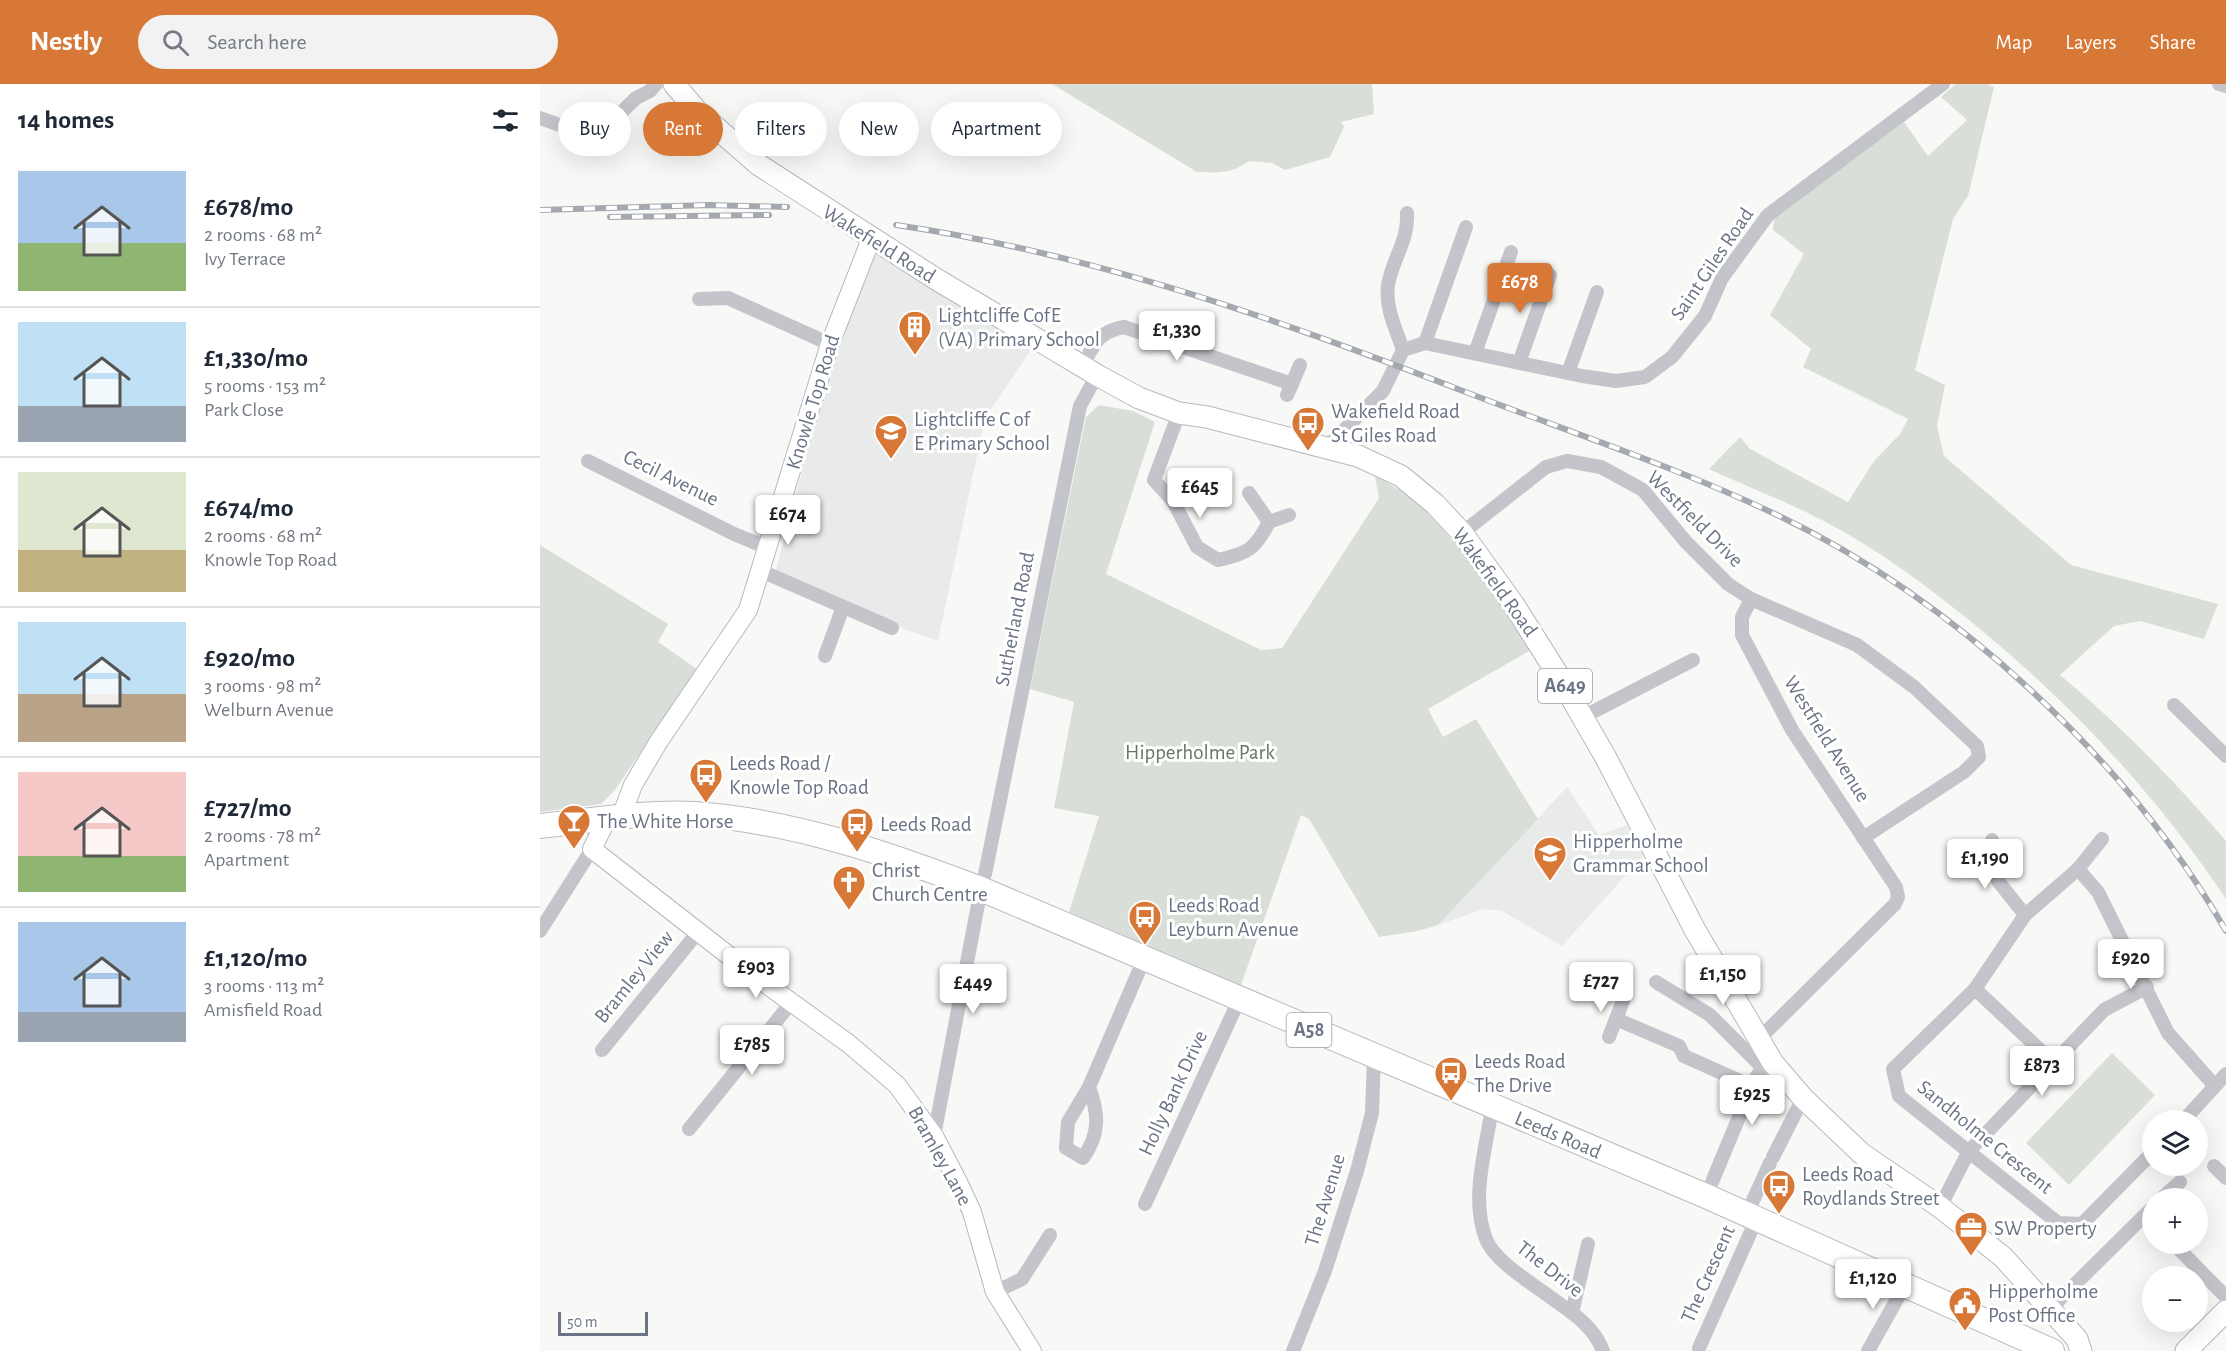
<!DOCTYPE html>
<html lang="en">
<head>
<meta charset="utf-8">
<style>
  body { margin:0; font-family:"Alegreya Sans",sans-serif; background:#f2f2f3; color:#1f2937; height:100vh; display:flex; flex-direction:column; font-size:22px; white-space:nowrap }
  * { box-sizing:border-box; margin:0 }
  p { font-size:20px; color:#747a83 }
  .icon { flex:none; width:33px; height:33px; fill:none; stroke:currentColor; stroke-width:2; stroke-linecap:round; stroke-linejoin:round }
  .map { position:relative; flex:1; overflow:hidden }
  .panel { display:flex; flex-direction:column; background:#fff; width:540px }
  .panel>* { flex:none }
  .banner { position:absolute; left:18px; top:18px; width:570px; height:54px; display:flex; gap:12px }
  .fabs { position:absolute; left:1602px; top:1026px; display:grid; gap:12px }
  .fabs a { display:grid; place-items:center; width:66px; height:66px; border-radius:50%; background:#fff; box-shadow:0 6px 24px #0002; font-size:30px }
  .scale { position:absolute; left:18px; bottom:15px; width:90px; box-sizing:border-box; padding-left:6px; border:3px solid #6a7485; border-top:0; font-size:16px; line-height:21px; white-space:nowrap; color:#6a7485; -webkit-text-stroke:4px #fff; paint-order:stroke }
  .price { position:absolute; translate:-50% -51px; padding:0 14px; border-radius:6px; background:#fff; color:#222; font-size:20px; line-height:39px; filter:drop-shadow(0 2px 3px #0008) }
  .price::after { content:''; position:absolute; left:50%; top:36px; width:18px; height:14px; margin-left:-9px; background:inherit; clip-path:polygon(0 0,100% 0,50% 100%) }
  .price.current { background:#d87837; color:#fff }
  ul { padding:0; list-style:none }
  li { display:flex; align-items:center; gap:18px; height:150px; padding:0 18px }
  li+li { border-top:2px solid #e0e1e3 }
  li span { display:grid; place-items:center; flex:none; width:168px; height:120px; border-radius:0px; color:#555 }
  li>.icon { margin-inline-start:auto }
  span .icon { width:72px; height:72px; fill:#fffc; stroke-width:1 }
  li b { font-size:26px }
  h2 { display:flex; justify-content:space-between; align-items:center; height:72px; padding:0 18px; font-size:26px }
  .tag { padding:0 21px; border-radius:27px; background:#fff; box-shadow:0 6px 24px #0002; font-size:21px; line-height:54px }
  .tag.current { background:#d87837; color:#fff }
  header { display:flex; align-items:center; gap:36px; box-sizing:border-box; height:84px; padding:0 30px; background:#d87837; color:#fff }
  header strong { font-size:28px }
  nav { display:flex; gap:33px; margin-inline-start:auto; font-size:21px }
  .search { width:420px; height:54px; background:#f2f2f3; display:flex; align-items:center; gap:15px; box-sizing:border-box; padding:0 21px; border-radius:33px; color:#747a83; font-size:22px }
  main { display:flex; flex:1; min-height:0 }
  .map>svg:first-child { display:block }
  .built { fill:#e9eaea }
  .green { fill:#d9dfd8 }
  .lines { fill:none; stroke-linecap:round; stroke-linejoin:round }
  .secondary-casing { stroke:#b5b9be; stroke-width:20 }
  .primary-casing { stroke:#b6b9be; stroke-width:23 }
  .highway-casing { stroke:#b8babe; stroke-width:26 }
  .street { stroke:#c3c5ca; stroke-width:14 }
  .secondary { stroke:#fff; stroke-width:18 }
  .primary { stroke:#fff; stroke-width:21 }
  .highway { stroke:#fff; stroke-width:24 }
  .rail-casing { stroke:#a4a8af; stroke-width:6 }
  .rail { stroke:#fff; stroke-width:4; stroke-dasharray:11; stroke-linecap:butt }
  .labels { text-anchor:middle; dominant-baseline:central; stroke-width:6; stroke-linejoin:round; paint-order:stroke }
  .shield { fill:#fff; stroke:#979eaa; stroke-width:1.5 }
  .shield-label { font-size:20px; font-weight:bold; fill:#6a7485 }
  .street-label { font-size:21px; fill:#6a7485; stroke:#fff }
  .poi-label { font-size:21px; fill:#6a7485; stroke:#fff; text-anchor:start }
  .park-label { font-size:21px; fill:#657864; stroke:#fff }
</style>
</head>
<body>
<header>
<strong>Nestly</strong>
<div class="search"><svg class="icon" aria-label="search" viewBox="0 0 24 24"><circle cx="10" cy="10" r="6"/><path d="M15 15l6 6"/></svg>Search here</div>
<nav><a>Map</a><a>Layers</a><a>Share</a></nav>
</header>
<main>
<section class="panel">
<h2>14 homes<svg class="icon" aria-label="filters" viewBox="0 0 24 24"><path d="M4 7h16M4 17h16"/><circle cx="9" cy="7" r="2"/><circle cx="15" cy="17" r="2"/></svg></h2>
<ul>
<li><span style="background:linear-gradient(#a9c7e8 60%,#8fb573 0)"><svg class="icon" aria-label="home" viewBox="0 0 24 24"><path d="M3 11l9-7 9 7M6 9v11h12V9"/></svg></span><div><b>£678/mo</b><p>2 rooms · 68 m²</p><p>Ivy Terrace</p></div></li>
<li><span style="background:linear-gradient(#bfe0f5 70%,#9aa5b1 0)"><svg class="icon" aria-label="home" viewBox="0 0 24 24"><path d="M3 11l9-7 9 7M6 9v11h12V9"/></svg></span><div><b>£1,330/mo</b><p>5 rooms · 153 m²</p><p>Park Close</p></div></li>
<li><span style="background:linear-gradient(#dfe7d0 65%,#c2b280 0)"><svg class="icon" aria-label="home" viewBox="0 0 24 24"><path d="M3 11l9-7 9 7M6 9v11h12V9"/></svg></span><div><b>£674/mo</b><p>2 rooms · 68 m²</p><p>Knowle Top Road</p></div></li>
<li><span style="background:linear-gradient(#bfe0f5 60%,#b9a48a 0)"><svg class="icon" aria-label="home" viewBox="0 0 24 24"><path d="M3 11l9-7 9 7M6 9v11h12V9"/></svg></span><div><b>£920/mo</b><p>3 rooms · 98 m²</p><p>Welburn Avenue</p></div></li>
<li><span style="background:linear-gradient(#f6c9c9 70%,#8fb573 0)"><svg class="icon" aria-label="home" viewBox="0 0 24 24"><path d="M3 11l9-7 9 7M6 9v11h12V9"/></svg></span><div><b>£727/mo</b><p>2 rooms · 78 m²</p><p>Apartment</p></div></li>
<li><span style="background:linear-gradient(#a9c7e8 75%,#9aa5b1 0)"><svg class="icon" aria-label="home" viewBox="0 0 24 24"><path d="M3 11l9-7 9 7M6 9v11h12V9"/></svg></span><div><b>£1,120/mo</b><p>3 rooms · 113 m²</p><p>Amisfield Road</p></div></li>
</ul>
</section>
<div class="map">
<svg width="1686" height="1267" viewBox="0 0 1686 1267">
  <rect width="100%" height="100%" fill="#f8f9f7"/>
  <g class="built">
    <polygon points="339,169 493,263 445,334 398,557 337,535 236,486 253,418 285,309 329,176"/>
    <polygon points="1027,703 1059,751 1087,741 1105,770 1022,862 962,827 944,825 898,841"/>
  </g>
  <g class="green">
    <path d="M512 0H832L834 30 801 38 804 43 790 73 745 86 732 79 709 77C692 90 678 89 657 88Z"/>
    <path d="M1416 0H1447L1454 3 1428 112 1413 135 1375 286 1405 301 1397 342 1404 372 1531 481 1678 520 1664 555 1600 537 1574 542 1520 591C1581 642 1635 697 1686 757V815C1614 707 1525 613 1424 532 1382 499 1340 467 1293 442 1253 420 1210 404 1169 385L1200 353 1210 365 1308 418 1334 377 1360 350 1368 335 1263 283 1271 265 1230 231 1264 170 1233 146 1234 132 1364 38 1388 72 1427 36 1401 13Z"/>
    <path d="M559 321 593 327 615 338 566 490 721 566 742 564 839 414 835 392C846 398 857 404 867 411 918 452 954 513 991 566L888 625 903 653 936 635 998 735 898 841 878 847 839 853 769 735 761 731 701 901 529 828 559 732 514 724 534 618 490 605 546 333Z"/>
    <polygon points="0,461 128,540 118,558 157,585 75,706 61,720 0,728"/>
    <polygon points="1572,969 1615,1011 1529,1101 1486,1059"/>
  </g>
  <g class="lines">
    <g class="secondary-casing">
      <g id="secondary">
        <polyline points="81,733 93,701 119,657 208,526 290,260 331,155"/>
        <polyline points="67,735 52,765 215,892 309,960 357,1001 394,1052 418,1098 432,1128 455,1208 492,1267"/>
      </g>
    </g>
    <g class="primary-casing">
      <g id="primary">
        <polyline points="134,0 157,27 219,81 396,195 557,291 599,314 639,329 667,333 818,372 861,392 895,420 922,449 974,521 1020,594 1066,674 1155,846 1233,979 1263,1014 1322,1070 1400,1123 1463,1173 1537,1255 1541,1267"/>
        <polyline points="1646,1267 1686,1227"/>
      </g>
    </g>
    <g class="highway-casing">
      <path id="highway" d="M0 742C51 737 104 727 155 730 254 737 349 770 441 805L1166 1112 1512 1267"/>
    </g>
    <g class="street">
      <polyline points="1679,0 1686,2"/>
      <polyline points="0,34 46,50 59,50 96,14 110,7 116,0"/>
      <polyline points="159,215 188,214 290,260"/>
      <polyline points="885,259 926,143"/>
      <path d="M863 266C856 245 845 224 848 201 852 176 869 156 867 129"/>
      <polyline points="935,269 971,168"/>
      <polyline points="979,279 1010,191"/>
      <path d="M542 283C554 261 557 248 584 243L752 300 747 311"/>
      <polyline points="1028,289 1057,208"/>
      <polyline points="752,300 760,281"/>
      <path d="M639 329 614 396 633 417 657 463 678 476C708 469 715 466 729 438L749 431"/>
      <polyline points="787,363 843,307 863,266 885,259 1042,292 1076,297 1105,293 1132,273 1165,232 1182,194 1228,131 1403,0"/>
      <polyline points="48,377 194,450 228,464"/>
      <polyline points="709,409 729,438"/>
      <polyline points="922,449 1006,383 1027,377 1061,383 1103,406 1146,458 1188,500 1211,515 1317,561 1374,603 1437,662 1439,673 1424,688 1323,754"/>
      <polyline points="221,487 352,544"/>
      <polyline points="1211,515 1202,533 1202,551 1252,646 1356,803 1358,813 1355,820 1218,956"/>
      <polyline points="285,572 303,523"/>
      <polyline points="1634,621 1686,672"/>
      <polyline points="1043,633 1153,576"/>
      <polyline points="1562,755 1538,785 1485,831 1435,905 1353,985 1359,1012 1518,1139 1542,1140 1612,1069"/>
      <polyline points="1452,756 1462,775 1458,797 1485,831"/>
      <polyline points="1538,785 1558,808 1628,949 1674,1001"/>
      <polyline points="445,790 540,322 557,291"/>
      <polyline points="0,847 52,765"/>
      <polyline points="1116,898 1170,931 1222,983"/>
      <polyline points="1435,905 1513,978"/>
      <polyline points="1076,935 1139,962 1144,972 1211,1002"/>
      <polyline points="1069,953 1083,917"/>
      <polyline points="62,966 158,848"/>
      <path d="M549 1003C559 1030 560 1050 543 1074L526 1064 528 1038 549 1003 604 875"/>
      <path d="M952 1024C946 1065 930 1114 946 1155 955 1179 997 1202 1017 1218 1036 1231 1055 1245 1063 1267"/>
      <polyline points="1644,1036 1686,990"/>
      <polyline points="149,1045 251,919"/>
      <polyline points="394,1052 441,805"/>
      <polyline points="1233,1073 1263,1014"/>
      <polyline points="1674,1082 1686,1094"/>
      <polyline points="1172,1098 1214,997 1229,973"/>
      <polyline points="1622,1114 1640,1098"/>
      <polyline points="605,1120 699,916"/>
      <polyline points="1400,1123 1429,1067 1564,926 1607,903"/>
      <polyline points="1207,1130 1230,1079"/>
      <polyline points="1634,1160 1686,1213"/>
      <polyline points="455,1208 482,1195 510,1151"/>
      <polyline points="1510,1225 1612,1124"/>
      <polyline points="1032,1229 1048,1160"/>
      <polyline points="1159,1264 1217,1134"/>
      <polyline points="753,1267 785,1187 817,1087 832,1029 834,973"/>
      <polyline points="1328,1267 1365,1201"/>
    </g>
    <use href="#secondary" class="secondary"/>
    <use href="#primary" class="primary"/>
    <use href="#highway" class="highway"/>
    <g class="rail-casing">
      <g id="rail">
        <polyline points="0,126 169,121 247,123"/>
        <polyline points="70,133 229,131"/>
        <path d="M356 141C554 170 737 235 923 307 1027 347 1134 382 1235 430 1414 515 1588 676 1686 847"/>
      </g>
    </g>
    <use href="#rail" class="rail"/>
  </g>
  <defs>
    <g id="building-pin" transform="scale(1.725)"><path d="M0 17L-7.5 6A9.5 9.5 0 1 1 7.5 6Z" fill="#d87837" stroke="#fff"/><path d="M-4-6H4V6H1V3H-1V6H-4ZM-2.5-4.3h1.7v1.8h-1.7ZM.8-4.3h1.7v1.8H.8ZM-2.5-1h1.7V.8h-1.7ZM.8-1h1.7V.8H.8Z" fill="#fff"/></g>
    <g id="bus-pin" transform="scale(1.725)"><path d="M0 17L-7.5 6A9.5 9.5 0 1 1 7.5 6Z" fill="#d87837" stroke="#fff"/><path d="M-5-6H5V4H4V6H2V4H-2V6H-4V4H-5ZM-3.5-4V0h7V-4ZM-3.5 1.2v1.5H-2V1.2ZM2 1.2v1.5H3.5V1.2Z" fill="#fff"/></g>
    <g id="school-pin" transform="scale(1.725)"><path d="M0 17L-7.5 6A9.5 9.5 0 1 1 7.5 6Z" fill="#d87837" stroke="#fff"/><path d="M0-5L7-2L0 1L-7-2ZM-4 1L0 2.5L4 1V4Q0 6-4 4Z" fill="#fff"/></g>
    <g id="bar-pin" transform="scale(1.725)"><path d="M0 17L-7.5 6A9.5 9.5 0 1 1 7.5 6Z" fill="#d87837" stroke="#fff"/><path d="M-6-5H6L.8 .8V4.5H3.5V6h-7V4.5H-.8V.8Z" fill="#fff"/></g>
    <g id="church-pin" transform="scale(1.725)"><path d="M0 17L-7.5 6A9.5 9.5 0 1 1 7.5 6Z" fill="#d87837" stroke="#fff"/><path d="M-1.2-6h2.4v3.5h3.3v2.4h-3.3V6h-2.4V-.1h-3.3v-2.4h3.3Z" fill="#fff"/></g>
    <g id="office-pin" transform="scale(1.725)"><path d="M0 17L-7.5 6A9.5 9.5 0 1 1 7.5 6Z" fill="#d87837" stroke="#fff"/><path d="M-6-3h4V-5.5h4V-3h4V5H-6ZM-1-4.5V-3h2v-1.5ZM-6 0V1H6V0Z" fill="#fff"/></g>
    <g id="civic-pin" transform="scale(1.725)"><path d="M0 17L-7.5 6A9.5 9.5 0 1 1 7.5 6Z" fill="#d87837" stroke="#fff"/><path d="M-.6-6.5H3V-4.5H.6V-3L4-1V1h2V6H-6V1h2V-1L-.6-3ZM-1.2 2.5V6h2.4V2.5Z" fill="#fff"/></g>
  </defs>
  <g fill-rule="evenodd">
    <use href="#building-pin" x="375" y="243"/>
    <use href="#bus-pin" x="768" y="339"/>
    <use href="#school-pin" x="351" y="347"/>
    <use href="#bus-pin" x="166" y="691"/>
    <use href="#bar-pin" x="34" y="737"/>
    <use href="#bus-pin" x="317" y="740"/>
    <use href="#school-pin" x="1010" y="769"/>
    <use href="#church-pin" x="309" y="798"/>
    <use href="#bus-pin" x="605" y="833"/>
    <use href="#bus-pin" x="911" y="989"/>
    <use href="#bus-pin" x="1239" y="1102"/>
    <use href="#office-pin" x="1431" y="1144"/>
    <use href="#civic-pin" x="1425" y="1219"/>
  </g>
  <g class="labels">
    <g class="shield">
      <rect x="998" y="585" width="54" height="34" rx="4.5"/>
      <rect x="746.5" y="929" width="45" height="34" rx="4.5"/>
    </g>
    <g class="shield-label">
      <text x="1025" y="602">A649</text>
      <text x="769" y="946">A58</text>
    </g>
    <g class="street-label">
      <text transform="translate(339 160) rotate(32)">Wakefield Road</text>
      <text transform="translate(1172 180) rotate(-56)">Saint Giles Road</text>
      <text transform="translate(273 318) rotate(-73)">Knowle Top Road</text>
      <text transform="translate(131 394) rotate(26)">Cecil Avenue</text>
      <text transform="translate(1155 435) rotate(45)">Westfield Drive</text>
      <text transform="translate(955 498) rotate(54)">Wakefield Road</text>
      <text transform="translate(475 535) rotate(-79)">Sutherland Road</text>
      <text transform="translate(1287 655) rotate(58)">Westfield Avenue</text>
      <text transform="translate(94 893) rotate(-51)">Bramley View</text>
      <text transform="translate(633 1009) rotate(-65)">Holly Bank Drive</text>
      <text transform="translate(1018 1051) rotate(23)">Leeds Road</text>
      <text transform="translate(1445 1053) rotate(39)">Sandholme Crescent</text>
      <text transform="translate(400 1072) rotate(61)">Bramley Lane</text>
      <text transform="translate(785 1116) rotate(-73)">The Avenue</text>
      <text transform="translate(1010 1185) rotate(38)">The Drive</text>
      <text transform="translate(1168 1190) rotate(-66)">The Crescent</text>
    </g>
    <g class="poi-label">
      <text x="398" y="231">Lightcliffe CofE<tspan x="398" dy="24">(VA) Primary School</tspan></text>
      <text x="791" y="327">Wakefield Road<tspan x="791" dy="24">St Giles Road</tspan></text>
      <text x="374" y="335">Lightcliffe C of<tspan x="374" dy="24">E Primary School</tspan></text>
      <text x="189" y="679">Leeds Road /<tspan x="189" dy="24">Knowle Top Road</tspan></text>
      <text x="57" y="737">The White Horse</text>
      <text x="340" y="740">Leeds Road</text>
      <text x="1033" y="757">Hipperholme<tspan x="1033" dy="24">Grammar School</tspan></text>
      <text x="332" y="786">Christ<tspan x="332" dy="24">Church Centre</tspan></text>
      <text x="628" y="821">Leeds Road<tspan x="628" dy="24">Leyburn Avenue</tspan></text>
      <text x="934" y="977">Leeds Road<tspan x="934" dy="24">The Drive</tspan></text>
      <text x="1262" y="1090">Leeds Road<tspan x="1262" dy="24">Roydlands Street</tspan></text>
      <text x="1454" y="1144">SW Property</text>
      <text x="1448" y="1207">Hipperholme<tspan x="1448" dy="24">Post Office</tspan></text>
    </g>
    <g class="park-label">
      <text x="660" y="668">Hipperholme Park</text>
    </g>
  </g>
</svg>
<div class="fabs">
<a><svg class="icon" aria-label="layers" viewBox="0 0 24 24"><path d="M12 4l9 5-9 5-9-5zM3 14l9 5 9-5"/></svg></a>
<a>+</a>
<a>−</a>
</div>
<div class="scale">50 m</div>
<b class="price current" style="left:980px;top:230px">£678</b>
<b class="price" style="left:637px;top:278px">£1,330</b>
<b class="price" style="left:660px;top:435px">£645</b>
<b class="price" style="left:248px;top:462px">£674</b>
<b class="price" style="left:1445px;top:806px">£1,190</b>
<b class="price" style="left:1591px;top:906px">£920</b>
<b class="price" style="left:216px;top:915px">£903</b>
<b class="price" style="left:1183px;top:922px">£1,150</b>
<b class="price" style="left:1061px;top:929px">£727</b>
<b class="price" style="left:433px;top:931px">£449</b>
<b class="price" style="left:212px;top:992px">£785</b>
<b class="price" style="left:1502px;top:1013px">£873</b>
<b class="price" style="left:1212px;top:1042px">£925</b>
<b class="price" style="left:1333px;top:1226px">£1,120</b>
<div class="banner">
<a class="tag">Buy</a>
<a class="tag current">Rent</a>
<a class="tag">Filters</a>
<a class="tag">New</a>
<a class="tag">Apartment</a>
</div>
</div>
</main>
</body>
</html>
